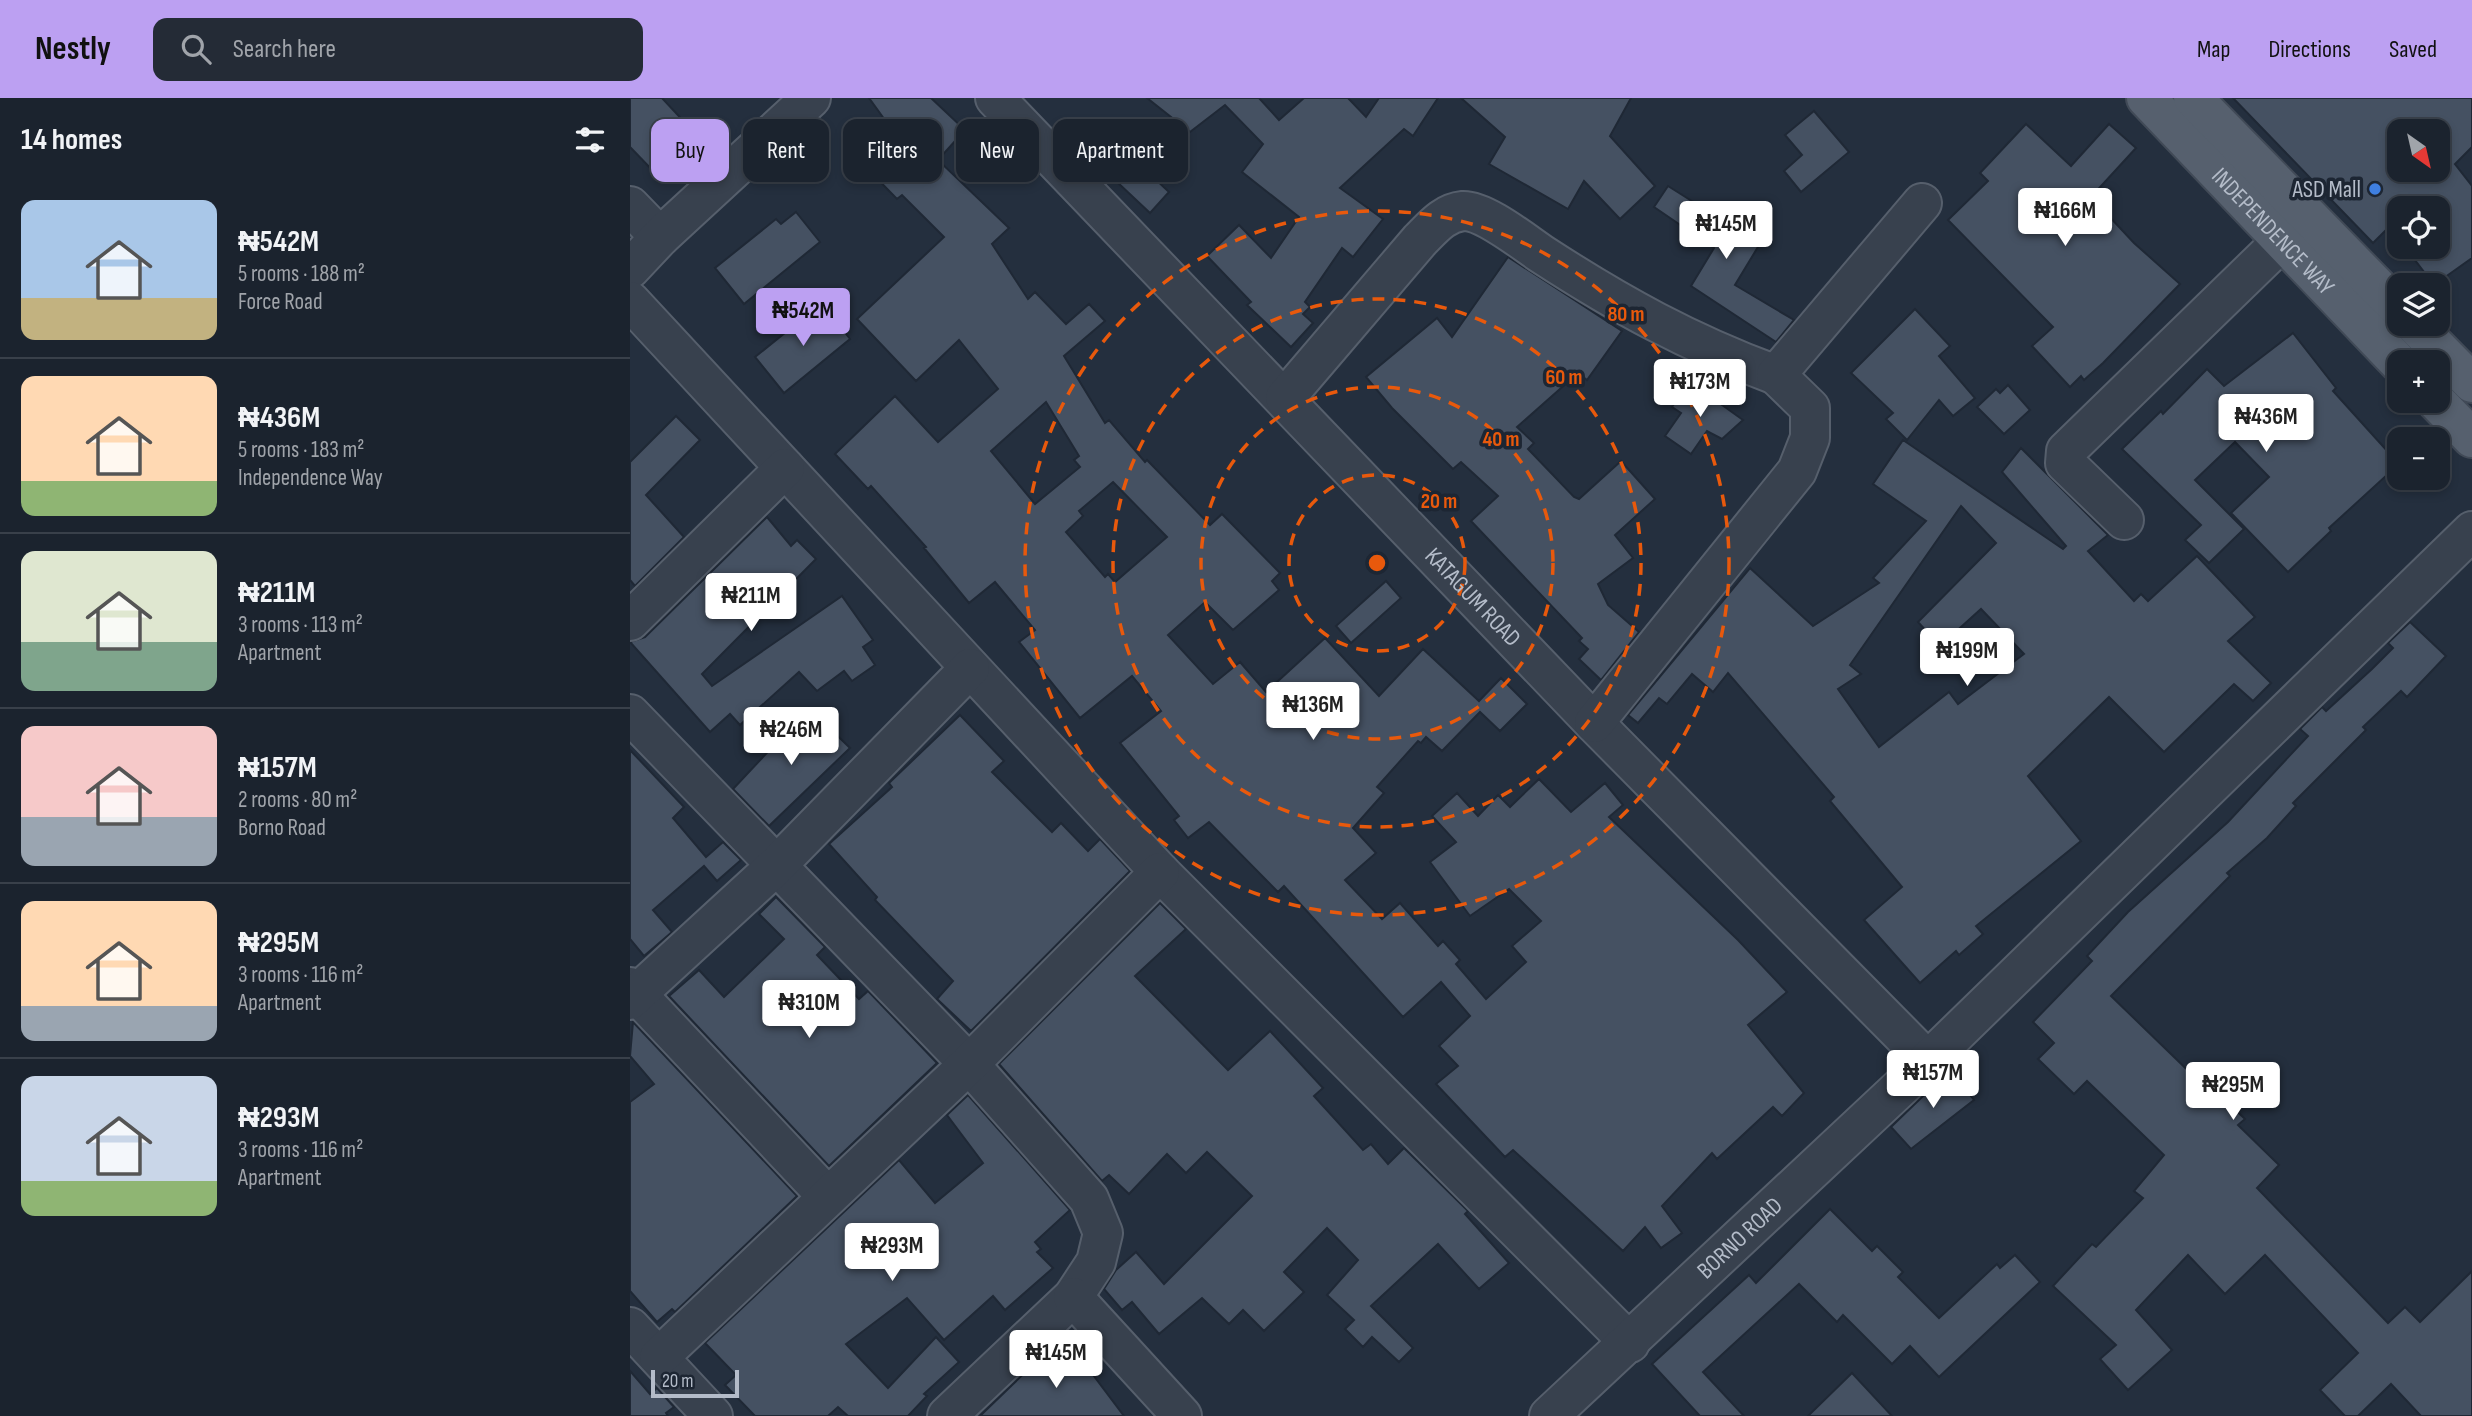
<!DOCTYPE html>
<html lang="en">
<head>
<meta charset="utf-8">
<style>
  body { margin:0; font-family:"Sofia Sans Condensed",sans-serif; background:#242b36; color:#f1f3f6; height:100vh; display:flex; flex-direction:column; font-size:26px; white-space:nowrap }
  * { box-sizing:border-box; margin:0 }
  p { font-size:23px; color:#a0a4aa }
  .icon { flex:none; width:38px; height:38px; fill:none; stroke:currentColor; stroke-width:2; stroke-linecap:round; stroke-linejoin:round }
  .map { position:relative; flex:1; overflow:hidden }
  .details { display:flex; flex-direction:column; background:#1b232e; width:630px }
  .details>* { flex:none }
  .guide { position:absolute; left:21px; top:21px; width:665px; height:63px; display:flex; gap:14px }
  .needle { width:46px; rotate:146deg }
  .fabs { position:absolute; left:1757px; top:21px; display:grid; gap:14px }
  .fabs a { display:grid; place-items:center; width:63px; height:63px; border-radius:14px; background:#1b232e; box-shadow:0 4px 10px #0003,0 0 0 2px #39404a; font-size:35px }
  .scale { position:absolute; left:21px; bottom:18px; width:88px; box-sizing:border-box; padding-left:7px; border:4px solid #b4bcc9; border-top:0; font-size:19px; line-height:24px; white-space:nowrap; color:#b4bcc9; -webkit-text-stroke:5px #1d2633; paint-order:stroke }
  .price { position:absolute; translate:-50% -60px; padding:0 16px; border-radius:7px; background:#fff; color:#222; font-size:23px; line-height:46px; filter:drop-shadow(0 2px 4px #0008) }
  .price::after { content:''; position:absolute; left:50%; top:42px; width:21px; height:16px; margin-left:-10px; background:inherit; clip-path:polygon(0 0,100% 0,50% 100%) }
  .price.active { background:#bca0f2; color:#111 }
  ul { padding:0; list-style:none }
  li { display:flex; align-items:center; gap:21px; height:175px; padding:0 21px }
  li+li { border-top:2px solid #39404a }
  li span { display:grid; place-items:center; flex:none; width:196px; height:140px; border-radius:14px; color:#555 }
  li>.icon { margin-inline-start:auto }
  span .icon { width:84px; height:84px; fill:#fffc; stroke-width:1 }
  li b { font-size:30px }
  h2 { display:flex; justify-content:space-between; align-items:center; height:84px; padding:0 21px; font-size:30px }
  .chip { padding:0 24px; border-radius:14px; background:#1b232e; box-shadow:0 4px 10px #0003,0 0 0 2px #39404a; font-size:24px; line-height:63px }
  .chip.active { background:#bca0f2; color:#111 }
  header { display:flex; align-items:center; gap:42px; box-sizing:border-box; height:98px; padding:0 35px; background:#bca0f2; color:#111 }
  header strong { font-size:33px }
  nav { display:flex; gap:38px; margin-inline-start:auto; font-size:24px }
  .search { width:490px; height:63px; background:#242b36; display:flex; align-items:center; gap:18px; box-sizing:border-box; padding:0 24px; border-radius:14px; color:#a0a4aa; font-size:26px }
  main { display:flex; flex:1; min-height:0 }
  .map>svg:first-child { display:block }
  .building { fill:#455162; stroke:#1f2835; stroke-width:2; fill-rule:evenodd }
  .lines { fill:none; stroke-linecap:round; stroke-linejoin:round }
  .minor-casing { stroke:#565f6c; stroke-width:42 }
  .major-casing { stroke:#414a57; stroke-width:42 }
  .minor { stroke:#38414e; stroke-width:38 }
  .major { stroke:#56606e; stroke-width:38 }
  .ring { fill:none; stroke:#e8590c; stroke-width:3.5; stroke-dasharray:12 9 }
  .shop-dot { fill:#3f7fe0; stroke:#1d2633; stroke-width:2.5 }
  .labels { text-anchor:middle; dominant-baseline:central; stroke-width:7; stroke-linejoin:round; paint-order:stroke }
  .poi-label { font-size:24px; fill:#b4bcc9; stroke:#1d2633; text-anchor:end }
  .street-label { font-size:24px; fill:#b4bcc9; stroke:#1d2633 }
  .centre { fill:#e8590c; stroke:#1d2633; stroke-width:3.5 }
  .ring-label { font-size:21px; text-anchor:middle; font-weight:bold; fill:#e8590c; stroke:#1d2633; stroke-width:7; stroke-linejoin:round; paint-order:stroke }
</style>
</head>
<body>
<header>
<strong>Nestly</strong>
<div class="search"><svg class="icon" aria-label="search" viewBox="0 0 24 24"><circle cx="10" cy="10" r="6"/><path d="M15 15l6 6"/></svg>Search here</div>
<nav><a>Map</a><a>Directions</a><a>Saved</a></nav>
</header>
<main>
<section class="details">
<h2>14 homes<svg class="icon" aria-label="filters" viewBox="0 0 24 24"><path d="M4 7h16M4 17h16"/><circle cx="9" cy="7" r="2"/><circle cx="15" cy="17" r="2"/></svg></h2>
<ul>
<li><span style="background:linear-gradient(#a9c7e8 70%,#c2b280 0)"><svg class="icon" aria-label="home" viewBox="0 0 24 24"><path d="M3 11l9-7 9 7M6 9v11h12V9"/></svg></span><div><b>₦542M</b><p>5 rooms · 188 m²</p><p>Force Road</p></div></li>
<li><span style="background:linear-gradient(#ffd9b3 75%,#8fb573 0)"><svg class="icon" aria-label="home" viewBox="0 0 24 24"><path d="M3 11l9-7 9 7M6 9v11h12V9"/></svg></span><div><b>₦436M</b><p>5 rooms · 183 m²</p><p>Independence Way</p></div></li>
<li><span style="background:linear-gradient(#dfe7d0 65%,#7fa58c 0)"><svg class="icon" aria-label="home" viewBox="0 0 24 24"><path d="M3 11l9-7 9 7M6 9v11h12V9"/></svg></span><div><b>₦211M</b><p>3 rooms · 113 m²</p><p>Apartment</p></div></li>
<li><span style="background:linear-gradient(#f6c9c9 65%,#9aa5b1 0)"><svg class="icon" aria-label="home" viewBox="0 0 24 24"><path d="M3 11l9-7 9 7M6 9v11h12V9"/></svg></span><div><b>₦157M</b><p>2 rooms · 80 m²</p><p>Borno Road</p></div></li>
<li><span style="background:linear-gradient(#ffd9b3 75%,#9aa5b1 0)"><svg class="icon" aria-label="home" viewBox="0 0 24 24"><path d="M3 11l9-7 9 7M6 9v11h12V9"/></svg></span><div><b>₦295M</b><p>3 rooms · 116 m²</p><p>Apartment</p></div></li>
<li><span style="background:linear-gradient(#c9d6e8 75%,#8fb573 0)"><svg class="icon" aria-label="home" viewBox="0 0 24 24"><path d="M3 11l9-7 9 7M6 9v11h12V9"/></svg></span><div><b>₦293M</b><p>3 rooms · 116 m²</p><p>Apartment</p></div></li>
</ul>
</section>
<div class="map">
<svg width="1842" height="1318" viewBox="0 0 1842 1318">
  <rect width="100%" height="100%" fill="#242f3e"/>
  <g class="building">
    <polygon points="0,0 32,0 59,29 40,47 49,57 27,77 0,49"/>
    <path d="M239 0H301L335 32 308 62 379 130 362 146 398 201 405 194 436 226 459 206 475 223 434 258 475 325 479 322 515 364 517 362 580 427 592 416 650 475 642 483 649 492 603 532 575 504 538 537 583 586 610 564 636 594 695 540 749 598 793 551 849 603 871 580 897 606 870 633 850 614 812 653 796 639 791 645 788 643 747 689 754 695 723 730 746 755 715 782 752 821 770 805 808 848 813 843 830 862 826 866 856 901 896 864 882 848 911 823 879 791 840 818 800 764 826 744 802 718 827 695 848 718 868 697 880 709 909 681 941 714 975 685 993 707 979 719 1108 842 1157 894 1118 927 1174 995 1152 1018 1143 1009 1087 1061 1082 1055 1032 1108 1052 1135 1031 1150 1015 1129 993 1153 883 1052 875 1059 806 986 828 968 809 948 840 918 811 884 773 919 654 788 648 794 579 724 558 740 544 722 549 718 490 645 531 613 502 578 450 620 389 544 405 532 365 484 339 505 294 450 296 449 241 388 238 391 205 356 265 298 308 344 368 291 329 242 286 283 227 221 314 139 272 97 267 101 227 60 260 29ZM416 304 449 358 444 362 450 369 405 406 361 353ZM483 384 537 439 485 484 478 476 475 479 436 434 453 418 449 413Z"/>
    <polygon points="517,0 629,0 649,22 674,0 718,0 736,19 749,0 808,0 783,38 774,31 710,90 753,121 723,159 712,150 675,204 680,209 673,216 683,225 661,249 617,207 621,204 577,158 609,127 641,160 669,119 612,74 633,46 595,7 560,34"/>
    <polygon points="831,0 1001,0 980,38 1025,88 990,121 954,83 938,111 859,66 875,39"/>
    <path d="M1603 0H1842V49L1825 66 1842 88V160L1804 187 1775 149H1808V110H1769V141L1760 128 1743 145ZM1769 33H1808V72H1769Z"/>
    <polygon points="1184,13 1219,54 1171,94 1154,73 1172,57 1155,37"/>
    <polygon points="1396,26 1441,68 1479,26 1506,50 1461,99 1504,145 1550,186 1473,265 1454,282 1451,278 1440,289 1402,248 1423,229 1318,122 1358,83 1350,75"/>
    <polygon points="505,62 539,94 520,115 486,83"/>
    <polygon points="1038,88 1095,124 1103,113 1137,134 1105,187 1164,222 1146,244 1061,188 1084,150 1024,109"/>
    <polygon points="166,114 190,144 114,206 85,170 146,121 151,126"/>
    <polygon points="878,159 992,233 957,282 948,275 887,329 904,345 898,351 944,399 949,401 991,363 1025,401 985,437 1003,460 968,486 978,507 1009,534 971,582 949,561 958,551 949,543 952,540 841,423 868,398 831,364 823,371 762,310 736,279 807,220 822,239"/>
    <polygon points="192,205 220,241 154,295 125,259"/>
    <polygon points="1285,211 1320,248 1309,258 1345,300 1323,318 1309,302 1277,342 1256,321 1263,315 1221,275"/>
    <polygon points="1663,235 1706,290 1703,293 1769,366 1699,430 1701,433 1658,474 1601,415 1639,379 1605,344 1565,382 1614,431 1579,465 1555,442 1571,427 1492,351 1531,313 1533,316 1577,271 1594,288"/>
    <polygon points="1060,284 1113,322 1092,341 1077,333 1061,356 1035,338 1051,315 1042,309"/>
    <polygon points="1378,287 1400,312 1374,336 1347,309 1366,291 1370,295"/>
    <polygon points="46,318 70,342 16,397 54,439 5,488 0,482 0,364"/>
    <path d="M1273 342 1433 451 1436 448 1372 374 1391 350 1478 437 1458 453 1504 503 1511 496 1518 503 1567 458 1625 519 1598 543 1641 585 1623 603 1604 586 1534 654 1479 599 1398 678 1451 743 1346 828 1353 836 1329 857 1326 853 1290 885 1234 822 1272 789 1200 703 1204 699 1098 575 1083 594 1062 576 1037 606 1029 600 1008 625 998 617 1120 470 1183 528 1249 485 1243 480 1296 423 1243 386ZM1331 408 1366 445 1288 524 1310 548 1351 511 1394 556 1328 606 1319 594 1249 649 1208 591 1231 576 1220 567Z"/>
    <polygon points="137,419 161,448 167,442 186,461 72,576 82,588 212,498 243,542 233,549 245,567 222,583 214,573 187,593 169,574 110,627 100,616 80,634 0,544 15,539"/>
    <polygon points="756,483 771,500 721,545 706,528"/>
    <polygon points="1780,524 1816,558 1777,599 1771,593 1733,629 1736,632 1663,705 1666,708 1637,740 1597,775 1600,778 1481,898 1573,987 1576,984 1615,1021 1608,1027 1649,1067 1627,1090 1758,1225 1775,1209 1790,1224 1842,1173 1842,1318 1791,1318 1761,1286 1728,1318 1715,1318 1690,1292 1728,1255 1635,1157 1595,1196 1558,1157 1506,1212 1542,1252 1498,1292 1470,1261 1486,1247 1423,1188 1462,1146 1466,1149 1513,1100 1504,1093 1534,1057 1457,983 1444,996 1408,961 1424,945 1403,924 1462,863 1457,858 1498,814 1598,724 1678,638 1670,631 1692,609 1696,613 1742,571 1763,550 1758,545"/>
    <polygon points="179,610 220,650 139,728 103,691"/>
    <polygon points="330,617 374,663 362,674 422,734 431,725 458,753 470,741 500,773 341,933 307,901 323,883 245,802 247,799 199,746 262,689 259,685"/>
    <polygon points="0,652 54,709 43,720 76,759 93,744 111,762 87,783 74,768 23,812 42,834 14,858 0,841"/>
    <polygon points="146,799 195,849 187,857 229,901 238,893 307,965 199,1068 39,898 69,872 94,899 154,841 129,816"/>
    <polygon points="530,805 556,831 505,878 598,972 640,933 693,990 684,998 733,1052 741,1046 758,1066 774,1050 838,1113 835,1116 879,1165 849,1191 808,1146 741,1208 783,1250 769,1264 742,1239 733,1249 715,1231 724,1222 697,1197 728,1162 697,1130 654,1174 674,1194 634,1233 613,1212 599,1226 572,1200 529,1236 502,1204 492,1212 474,1191 486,1172 506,1154 534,1186 622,1098 577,1054 556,1075 537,1056 499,1096 479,1077 472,1083 369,966"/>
    <polygon points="3,924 167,1098 45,1214 42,1211 27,1224 0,1193 0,1004 24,986 0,958"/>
    <polygon points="1320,972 1344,1002 1281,1051 1261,1029"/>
    <polygon points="338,997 440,1112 405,1144 411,1151 407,1154 423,1170 375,1212 363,1198 314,1242 277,1200 216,1246 258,1290 306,1239 329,1264 294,1296 297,1298 278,1318 218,1318 208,1309 198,1318 125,1318 95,1287 106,1277 75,1245 269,1062 305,1105 353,1065 317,1017"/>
    <polygon points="1200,1111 1242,1153 1247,1148 1273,1174 1268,1179 1309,1220 1367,1166 1370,1170 1385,1157 1410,1184 1309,1279 1280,1248 1262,1266 1213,1217 1207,1224 1169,1186 1073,1274 1114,1318 1070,1318 1022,1266 1119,1177 1126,1185"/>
    <polygon points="436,1241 494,1318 350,1318 409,1261"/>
    <polygon points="0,1273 20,1296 27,1290 44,1309 36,1315 38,1318 0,1318"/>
    <polygon points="1222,1275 1262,1318 1178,1318"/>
  </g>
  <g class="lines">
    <g class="minor-casing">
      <g id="minor">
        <path id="s1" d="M365 0 964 625 1298 963"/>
        <polyline points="0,108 30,139"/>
        <polyline points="0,171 30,139 181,0"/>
        <polyline points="0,203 530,774 1000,1245"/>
        <path d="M655 300 790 142C803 129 814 115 833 113 854 112 895 145 913 157 990 207 1059 245 1146 277"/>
        <polyline points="1494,422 1435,365 1436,353 1652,143"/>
        <polyline points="0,523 155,370"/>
        <polyline points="0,616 339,966 459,1101 473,1135 466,1164 443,1199 317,1318"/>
        <polyline points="964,625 1167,373 1180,340 1180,310 1146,277 1292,105"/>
        <polyline points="0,889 197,1098"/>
        <polyline points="0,902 147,767 340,570"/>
        <polyline points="443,1199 552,1318"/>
        <polyline points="0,1229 83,1318"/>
        <polyline points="29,1259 339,966 530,774"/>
        <path id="s2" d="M919 1318 1272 988 1842 433"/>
      </g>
    </g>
    <g class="major-casing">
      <g id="major">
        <path id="s3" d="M1516 0 1769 265"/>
        <polyline points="1563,0 1769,211"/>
        <polyline points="1784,226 1842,285"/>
        <polyline points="1806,303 1842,340"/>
      </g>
    </g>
    <use href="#minor" class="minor"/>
    <use href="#major" class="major"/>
  </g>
  <g class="ring">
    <circle cx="747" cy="465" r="88"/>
    <circle cx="747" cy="465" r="176"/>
    <circle cx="747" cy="465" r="264"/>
    <circle cx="747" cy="465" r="352"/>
  </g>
  <circle class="shop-dot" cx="1745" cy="91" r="7"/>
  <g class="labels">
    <g class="poi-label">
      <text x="1731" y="91">ASD Mall</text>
    </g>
    <g class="street-label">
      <text stroke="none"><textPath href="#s3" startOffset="184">INDEPENDENCE WAY</textPath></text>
      <text stroke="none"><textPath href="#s1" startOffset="691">KATAGUM ROAD</textPath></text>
      <text stroke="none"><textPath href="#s2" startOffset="261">BORNO ROAD</textPath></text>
    </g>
  </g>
  <circle cx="747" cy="465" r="10" class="centre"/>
  <g class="ring-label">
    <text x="996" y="223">80 m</text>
    <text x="934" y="286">60 m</text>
    <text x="871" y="348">40 m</text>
    <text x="809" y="410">20 m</text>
  </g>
</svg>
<div class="fabs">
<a><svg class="needle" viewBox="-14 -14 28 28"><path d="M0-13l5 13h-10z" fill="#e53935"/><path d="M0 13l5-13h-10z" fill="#a0a4aa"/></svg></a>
<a><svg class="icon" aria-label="locate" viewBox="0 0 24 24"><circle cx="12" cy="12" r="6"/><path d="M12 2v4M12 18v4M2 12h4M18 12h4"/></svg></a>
<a><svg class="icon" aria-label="layers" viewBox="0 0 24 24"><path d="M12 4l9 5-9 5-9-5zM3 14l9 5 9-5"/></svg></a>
<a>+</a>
<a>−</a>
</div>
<div class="scale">20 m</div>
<b class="price" style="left:1435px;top:150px">₦166M</b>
<b class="price" style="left:1096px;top:163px">₦145M</b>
<b class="price active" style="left:173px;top:250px">₦542M</b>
<b class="price" style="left:1070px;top:321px">₦173M</b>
<b class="price" style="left:1636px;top:356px">₦436M</b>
<b class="price" style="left:121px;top:535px">₦211M</b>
<b class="price" style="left:1337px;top:590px">₦199M</b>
<b class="price" style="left:683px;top:644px">₦136M</b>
<b class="price" style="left:161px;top:669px">₦246M</b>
<b class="price" style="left:179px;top:942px">₦310M</b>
<b class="price" style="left:1303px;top:1012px">₦157M</b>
<b class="price" style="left:1603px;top:1024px">₦295M</b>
<b class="price" style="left:262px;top:1185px">₦293M</b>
<b class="price" style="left:426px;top:1292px">₦145M</b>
<div class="guide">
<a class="chip active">Buy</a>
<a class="chip">Rent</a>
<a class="chip">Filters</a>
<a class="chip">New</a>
<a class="chip">Apartment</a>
</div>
</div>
</main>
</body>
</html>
